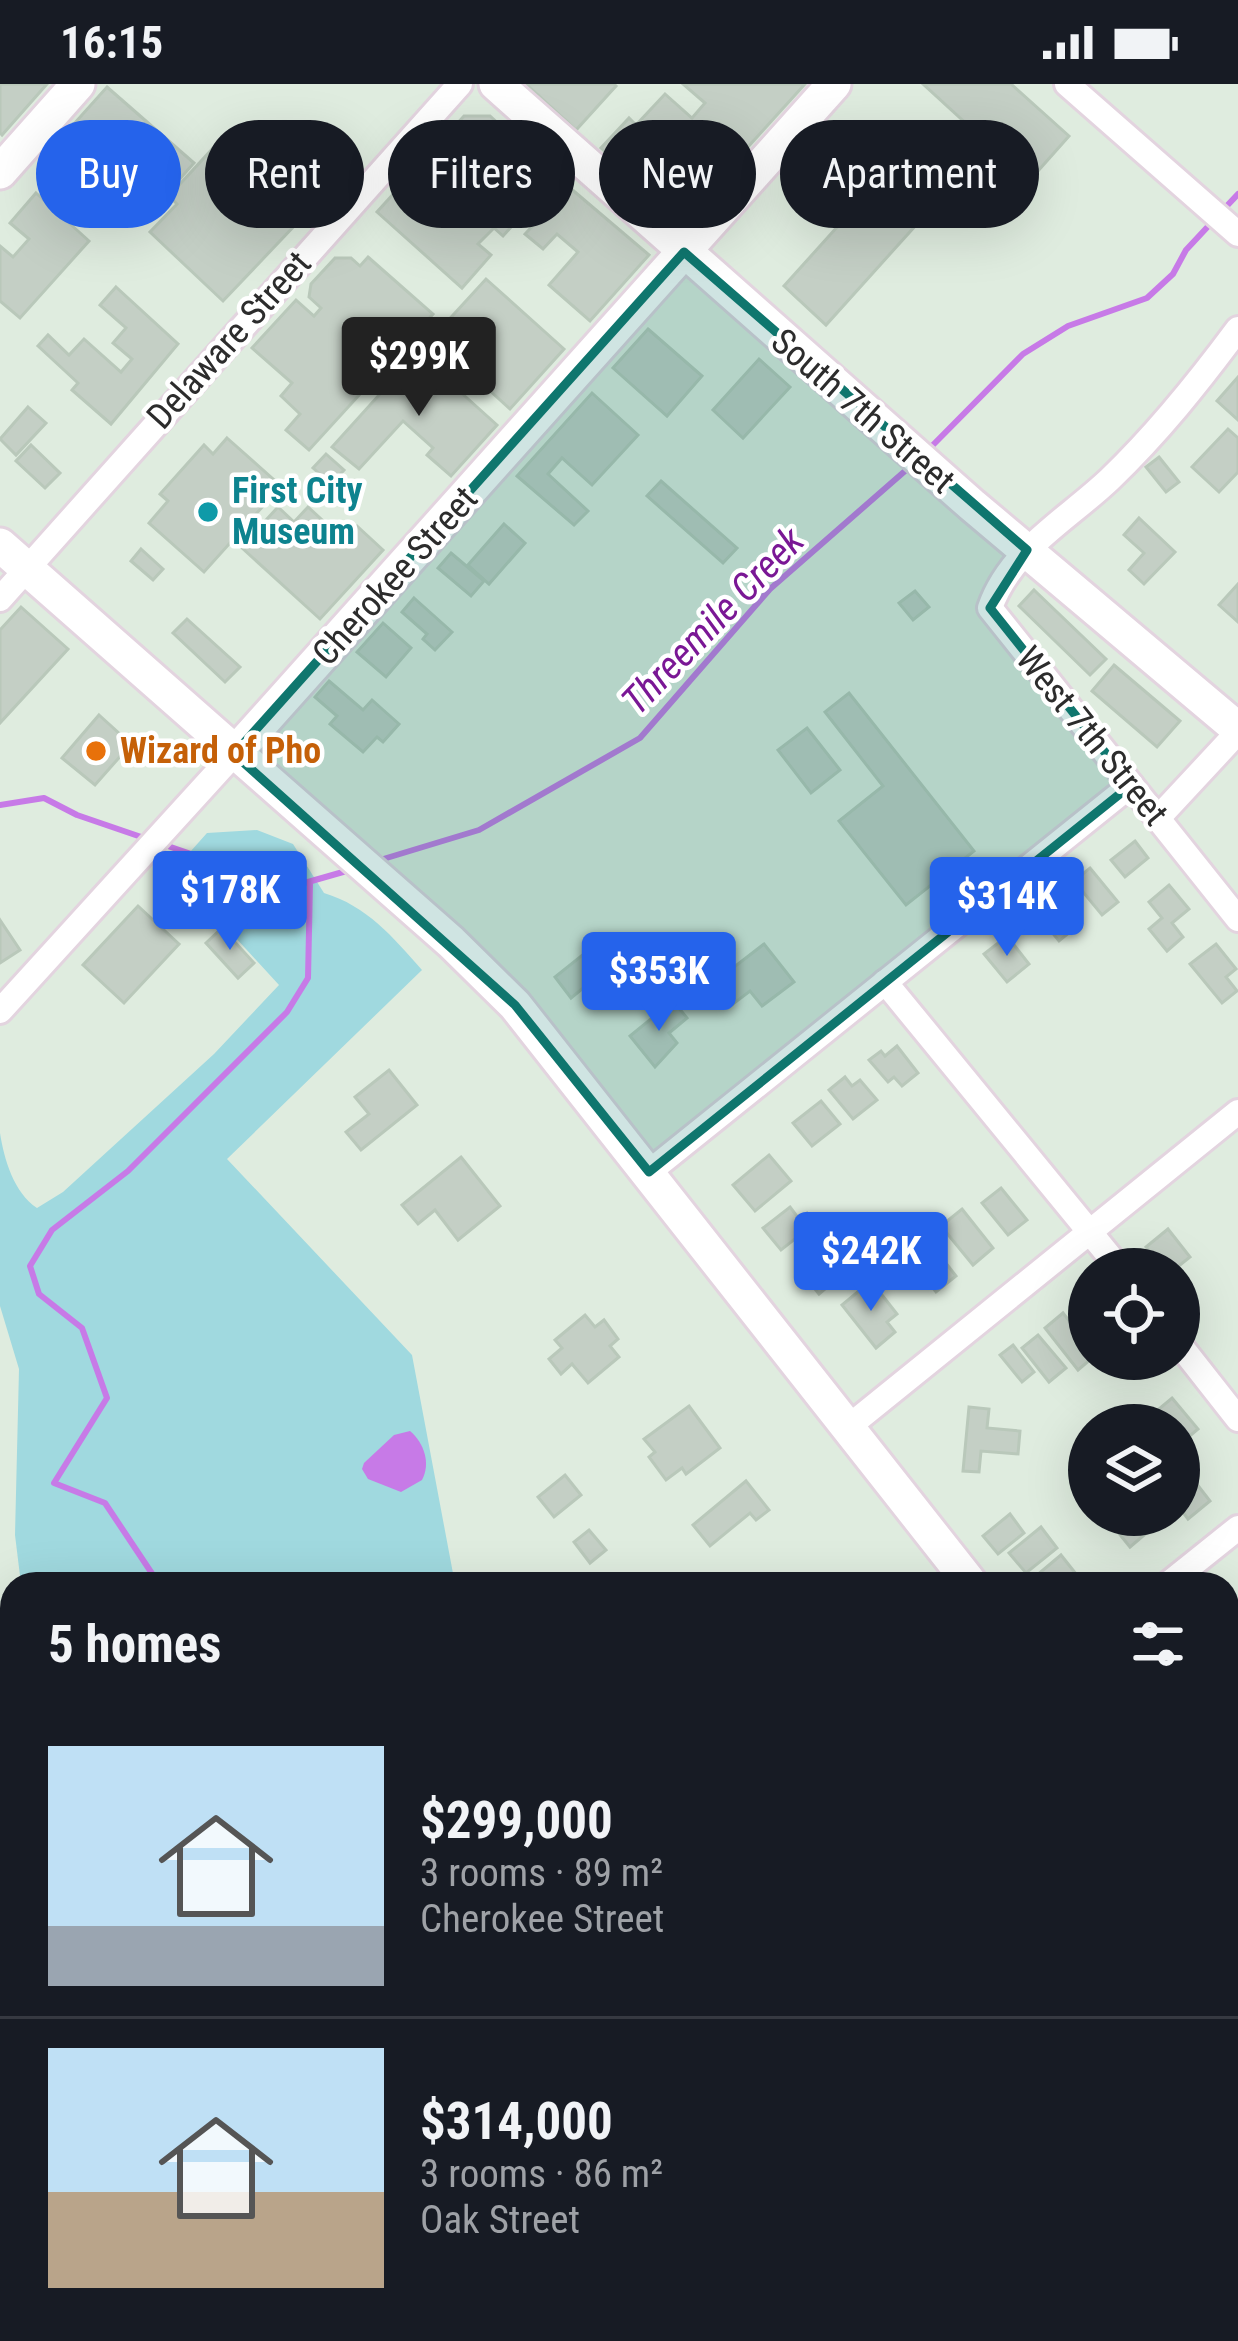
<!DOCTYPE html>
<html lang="en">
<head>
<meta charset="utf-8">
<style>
  body { margin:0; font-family:"Roboto Condensed",sans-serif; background:#20242c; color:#f1f3f6; height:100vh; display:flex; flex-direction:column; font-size:45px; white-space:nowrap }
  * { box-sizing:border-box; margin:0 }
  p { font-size:39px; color:#9ea1a6 }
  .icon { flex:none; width:66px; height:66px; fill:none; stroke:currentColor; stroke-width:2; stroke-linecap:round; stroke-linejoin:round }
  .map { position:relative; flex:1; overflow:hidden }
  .sheet { position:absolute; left:0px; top:1488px; width:1239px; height:771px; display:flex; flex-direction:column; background:#171b24; border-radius:36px 36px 0 0; box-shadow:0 12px 48px #0002 }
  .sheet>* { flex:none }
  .top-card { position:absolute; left:36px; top:36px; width:1167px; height:108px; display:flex; gap:24px }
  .tools { position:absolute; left:1068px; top:1164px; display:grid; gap:24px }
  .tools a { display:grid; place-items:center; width:132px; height:132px; border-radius:50%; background:#171b24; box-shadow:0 12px 48px #0002; font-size:60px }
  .price { position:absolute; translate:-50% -102px; padding:0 27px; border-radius:12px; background:#2563eb; color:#fff; font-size:39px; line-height:78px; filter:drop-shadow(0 3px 6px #0008) }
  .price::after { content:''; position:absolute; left:50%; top:72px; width:36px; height:27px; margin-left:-18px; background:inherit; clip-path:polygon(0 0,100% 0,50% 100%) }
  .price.current { background:#222; color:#fff }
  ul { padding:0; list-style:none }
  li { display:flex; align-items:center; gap:36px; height:300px; padding:0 48px }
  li+li { border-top:3px solid #363941 }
  li span { display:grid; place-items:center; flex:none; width:336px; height:240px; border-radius:0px; color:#555 }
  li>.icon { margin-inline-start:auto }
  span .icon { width:144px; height:144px; fill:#fffc; stroke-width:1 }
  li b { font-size:51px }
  h2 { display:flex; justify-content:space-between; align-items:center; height:144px; padding:0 48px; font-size:51px }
  .chip { padding:0 42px; border-radius:54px; background:#171b24; box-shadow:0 12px 48px #0002; font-size:42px; line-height:108px }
  .chip.current { background:#2563eb; color:#fff }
  .status { display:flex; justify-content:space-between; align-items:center; height:84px; padding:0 60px; background:#171b24; direction:ltr }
  .status svg { height:33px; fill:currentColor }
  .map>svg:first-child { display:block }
  .green { fill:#a0d9df }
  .water { fill:#c77ae7 }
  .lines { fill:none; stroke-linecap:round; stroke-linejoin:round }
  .stream { stroke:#c77ae7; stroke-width:6 }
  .building { fill:#c4cfc5; stroke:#b9c8ba; stroke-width:3 }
  .street-casing { stroke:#e3d4df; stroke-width:30 }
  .secondary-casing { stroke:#e3d4df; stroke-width:39 }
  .street { stroke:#fff; stroke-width:24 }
  .secondary { stroke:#fff; stroke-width:33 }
  .marked { fill:#0f766e; fill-opacity:0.2; stroke:#0f766e; stroke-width:9; stroke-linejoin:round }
  .culture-dot { fill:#0f9aa8; stroke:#fff; stroke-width:4.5 }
  .food-dot { fill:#e8710a; stroke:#fff; stroke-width:4.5 }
  .labels { text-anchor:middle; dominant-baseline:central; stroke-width:9; stroke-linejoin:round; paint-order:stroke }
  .street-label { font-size:36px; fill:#2c2c2c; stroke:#fff }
  .culture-label { font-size:36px; font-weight:bold; fill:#0d838f; stroke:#fff; text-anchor:start }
  .food-label { font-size:36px; font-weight:bold; fill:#c56008; stroke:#fff; text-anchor:start }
  .water-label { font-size:39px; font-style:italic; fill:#7a1795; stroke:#fff }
</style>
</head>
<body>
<div class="status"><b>16:15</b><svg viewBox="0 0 49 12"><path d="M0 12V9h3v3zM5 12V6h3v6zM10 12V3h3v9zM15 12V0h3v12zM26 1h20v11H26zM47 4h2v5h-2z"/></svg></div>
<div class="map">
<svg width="1238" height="2257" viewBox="0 0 1238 2257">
  <rect width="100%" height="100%" fill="#dfecdf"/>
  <g class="green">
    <path d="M257 746 293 760 324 809C367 822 393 853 422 886L227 1075 412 1271 455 1500H21L15 1451 19 1285 0 1222V1049C4 1075 14 1109 37 1124L63 1108 214 970 279 901 224 841 165 796 207 749Z"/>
    <polygon points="166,2247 810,2247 798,2257 172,2257"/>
  </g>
  <path class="water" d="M410 1347C424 1359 431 1379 422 1396L401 1408 368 1395 362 1385 364 1379 394 1351Z"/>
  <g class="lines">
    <g class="stream">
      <polyline points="1223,126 1238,110"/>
      <polyline points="927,367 1023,270 1068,242 1147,214 1173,190 1186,166 1214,136"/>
      <polyline points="0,721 44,714 77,731 150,756"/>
      <polyline points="162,760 194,771 248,805 280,806 350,786"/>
      <polyline points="380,776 479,746 640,654 770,505 913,380"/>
      <polyline points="159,1500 105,1419 54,1399 107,1314 82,1244 39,1210 30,1182 52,1146 128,1087 287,928 308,894 310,800"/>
      <polyline points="407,2247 420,2247"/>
      <polyline points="488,2247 492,2257"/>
    </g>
  </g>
  <g class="building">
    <polygon points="0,0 47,0 2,51 0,49"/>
    <polygon points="526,0 614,0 616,2 576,46"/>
    <polygon points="683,0 805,0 709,106 697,95 686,108 667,93 659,92 648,100 634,87 630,91 601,64 629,34 636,41 665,10 692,34 705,19"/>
    <polygon points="923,0 1011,0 1069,52 1029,97"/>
    <polygon points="107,3 194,79 163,114 145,98 119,128 83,97 74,106 46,81 60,65 55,61"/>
    <polygon points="464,32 490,32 556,93 503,152 494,144 478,160 491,171 462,204 377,128"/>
    <polygon points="215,62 297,139 223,217 150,148 177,120 169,112"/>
    <polygon points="892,82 935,120 826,241 784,202"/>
    <polygon points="569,103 649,171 590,237 549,201 578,168 557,150 543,165 525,150"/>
    <polygon points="36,109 89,157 20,234 0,217 0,162 13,173 29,155 10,139"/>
    <polygon points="368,173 433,230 309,366 286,346 300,330 281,312 292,299 252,264 296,216 314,232 321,224 309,213 311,200 335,174 351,174 360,182"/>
    <polygon points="486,195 564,265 510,325 466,285 478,272 444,241"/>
    <polygon points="116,203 178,260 111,340 72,306 78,299 38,262 48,251 69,271 84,255 121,288 132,275 113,259 126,244 100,221"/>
    <polygon points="648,245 702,292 667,332 613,284"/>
    <polygon points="417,269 497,341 451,392 427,371 433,364 403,337 359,385 332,363"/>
    <polygon points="759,275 790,303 743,354 713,326"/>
    <polygon points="1238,293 1238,336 1217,317"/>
    <polygon points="592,309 638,351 592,401 562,374 548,390 588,427 574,441 517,392"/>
    <polygon points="28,323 46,339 16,371 0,355"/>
    <polygon points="1228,345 1238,354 1238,388 1219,408 1192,383"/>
    <polygon points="227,354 281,402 204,488 149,439 168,417 160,410 204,361 213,370"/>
    <polygon points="31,361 60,389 45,404 16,377"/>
    <polygon points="326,370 344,386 331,400 313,384"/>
    <polygon points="1159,373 1179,398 1166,408 1146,383"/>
    <polygon points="661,397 737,464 723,479 647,412"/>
    <polygon points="278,423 294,438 308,423 344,456 357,442 383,466 320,535 241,463"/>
    <polygon points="1139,434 1175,468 1144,500 1129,486 1144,469 1124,451"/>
    <polygon points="504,440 525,459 489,500 468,481"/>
    <polygon points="141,465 163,485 153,496 131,477"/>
    <polygon points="451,469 484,497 471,512 438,484"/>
    <polygon points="1238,500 1238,538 1219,521"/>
    <polygon points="1034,506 1106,575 1090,591 1019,522"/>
    <polygon points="915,507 929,523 913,536 899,519"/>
    <polygon points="414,514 452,548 435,566 423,555 427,550 402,528"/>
    <polygon points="21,523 68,565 0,639 0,546"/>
    <polygon points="187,535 240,583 225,598 173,549"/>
    <polygon points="383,539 411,564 386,593 357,568"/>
    <polygon points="1114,581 1180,637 1157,663 1092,607"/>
    <polygon points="329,597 363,626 372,616 399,640 383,658 377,653 363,668 330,640 337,632 315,613"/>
    <polygon points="849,609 974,767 906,821 839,737 883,702 825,628"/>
    <polygon points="99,631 131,660 95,701 62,674"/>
    <polygon points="807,644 840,686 811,709 778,666"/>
    <polygon points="1135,757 1148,774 1125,793 1111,776"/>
    <polygon points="1090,784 1118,818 1102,831 1074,797"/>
    <polygon points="1169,801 1189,825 1172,839 1183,853 1167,867 1149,845 1162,834 1149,818"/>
    <polygon points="1058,821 1076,843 1059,857 1041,835"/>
    <polygon points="138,822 179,860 124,919 83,881"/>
    <polygon points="0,836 20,866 0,879"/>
    <polygon points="222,844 254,879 238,894 206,859"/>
    <polygon points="1007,852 1029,880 1007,898 984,870"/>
    <polygon points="764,860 794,898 762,922 750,907 733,920 716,897"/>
    <polygon points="1216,860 1236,885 1226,893 1237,907 1222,919 1190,880"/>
    <polygon points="595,861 611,881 571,914 555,893"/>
    <polygon points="654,884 668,902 642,922 628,905"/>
    <polygon points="673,917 687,934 669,949 677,959 655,983 630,952"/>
    <polygon points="897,962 918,989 902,1002 894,993 888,998 869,976 881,967 885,972"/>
    <polygon points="389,986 417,1021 361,1066 346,1048 369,1030 355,1013"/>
    <polygon points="845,993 852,1002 860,996 877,1016 853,1035 829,1006"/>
    <polygon points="821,1017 840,1040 812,1062 793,1039"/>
    <polygon points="769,1071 791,1097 755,1127 733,1101"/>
    <polygon points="461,1073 500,1122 458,1156 435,1126 418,1140 402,1121"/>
    <polygon points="1001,1104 1027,1136 1008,1151 982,1119"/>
    <polygon points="790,1123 799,1135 807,1129 815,1139 781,1166 763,1144"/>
    <polygon points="962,1125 993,1164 973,1181 941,1142"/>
    <polygon points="1168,1145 1190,1173 1175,1185 1164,1185 1146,1163"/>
    <polygon points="931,1160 956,1192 936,1208 911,1176"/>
    <polygon points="831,1168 846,1187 819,1210 803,1190"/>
    <polygon points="871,1197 897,1230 887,1238 895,1248 876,1264 842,1221"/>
    <polygon points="1063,1229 1089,1262 1091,1275 1078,1286 1045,1244"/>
    <polygon points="585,1231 595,1243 604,1236 618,1255 610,1262 619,1273 588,1299 572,1280 561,1290 549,1275 562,1264 555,1256"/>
    <polygon points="1038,1251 1066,1284 1049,1298 1022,1264"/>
    <polygon points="1013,1261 1034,1288 1022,1298 1000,1271"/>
    <polygon points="1172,1314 1198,1345 1179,1361 1179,1341 1162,1341 1153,1330"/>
    <polygon points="689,1322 720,1364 686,1390 682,1384 666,1396 649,1373 655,1368 644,1355"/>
    <polygon points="969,1323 989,1325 987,1344 1020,1347 1018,1370 981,1367 979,1388 963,1387"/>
    <polygon points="1189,1390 1210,1417 1188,1435 1179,1423 1179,1399"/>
    <polygon points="565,1391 581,1411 554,1433 538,1413"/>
    <polygon points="746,1397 769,1426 756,1436 750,1429 710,1462 693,1441"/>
    <polygon points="1010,1430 1024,1449 998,1470 983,1452"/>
    <polygon points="1116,1431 1138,1431 1150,1446 1130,1463 1109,1437"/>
    <polygon points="1041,1443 1057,1464 1026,1489 1009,1469"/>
    <polygon points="589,1446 606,1466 590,1479 574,1458"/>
    <polygon points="1061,1471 1084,1500 1035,1500 1031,1496"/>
    <polygon points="1229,2182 1238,2193 1238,2222 1227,2231"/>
    <polygon points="1066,2247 1125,2247 1130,2253 1126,2257 1060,2257 1057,2254"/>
  </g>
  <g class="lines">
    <g class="street-casing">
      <g id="street">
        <polyline points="1067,0 1238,150"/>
        <path d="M1238 245C1198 299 1158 349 1110 395 1067 436 1010 466 990 524L1238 835"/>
        <polyline points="0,515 460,0"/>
        <polyline points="1158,734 1238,648"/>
        <polyline points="885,898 1120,1185"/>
        <polyline points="0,927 234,670"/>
        <polyline points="649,1088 1131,701"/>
        <polyline points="1179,1260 1238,1335"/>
        <polyline points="847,1344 1238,1028"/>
        <polyline points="1168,1500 1238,1444"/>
        <polyline points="0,1971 12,1995"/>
        <polyline points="144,2247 149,2257"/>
        <polyline points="1198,2247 1206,2257"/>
        <polyline points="3,2257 15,2247"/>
      </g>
    </g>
    <g class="secondary-casing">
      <g id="secondary">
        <polyline points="496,0 972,421 1238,645"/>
        <polyline points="0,88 78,0"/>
        <polyline points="0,461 451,858 515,921 971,1500"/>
        <polyline points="234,670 834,0"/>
        <polyline points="1227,1818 1238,1831"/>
      </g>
    </g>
    <use href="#street" class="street"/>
    <use href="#secondary" class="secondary"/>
  </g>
  <path class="marked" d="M684 168 1027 466 990 524 1131 701 649 1088 515 921 234 670Z"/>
  <circle class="culture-dot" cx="208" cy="428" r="12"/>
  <circle class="food-dot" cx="96" cy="667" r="12"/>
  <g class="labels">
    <g class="street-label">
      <text transform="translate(229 256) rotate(-48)">Delaware Street</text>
      <text transform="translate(863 327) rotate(41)">South 7th Street</text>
      <text transform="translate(395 492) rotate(-48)">Cherokee Street</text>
      <text transform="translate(1092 652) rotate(51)">West 7th Street</text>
    </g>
    <g class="culture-label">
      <text x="232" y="407">First City<tspan x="232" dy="41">Museum</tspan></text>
    </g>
    <g class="food-label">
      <text x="120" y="667">Wizard of Pho</text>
    </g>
    <g class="water-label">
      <text transform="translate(713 537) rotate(-46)">Threemile Creek</text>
    </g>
  </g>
</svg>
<div class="tools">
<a><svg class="icon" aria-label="locate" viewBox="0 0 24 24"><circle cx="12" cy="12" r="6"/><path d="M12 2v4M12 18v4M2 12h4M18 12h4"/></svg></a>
<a><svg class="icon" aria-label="layers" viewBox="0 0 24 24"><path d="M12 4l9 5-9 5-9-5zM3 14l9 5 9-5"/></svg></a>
</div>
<b class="price current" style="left:419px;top:335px">$299K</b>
<b class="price" style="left:230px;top:869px">$178K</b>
<b class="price" style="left:1007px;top:875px">$314K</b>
<b class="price" style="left:659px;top:950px">$353K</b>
<b class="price" style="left:871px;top:1230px">$242K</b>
<div class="top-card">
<a class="chip current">Buy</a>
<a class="chip">Rent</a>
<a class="chip">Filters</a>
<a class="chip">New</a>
<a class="chip">Apartment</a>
</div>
<section class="sheet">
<h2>5 homes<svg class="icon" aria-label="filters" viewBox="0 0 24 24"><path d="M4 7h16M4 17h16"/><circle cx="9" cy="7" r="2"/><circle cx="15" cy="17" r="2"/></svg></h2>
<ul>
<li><span style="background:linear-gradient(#bfe0f5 75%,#9aa5b1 0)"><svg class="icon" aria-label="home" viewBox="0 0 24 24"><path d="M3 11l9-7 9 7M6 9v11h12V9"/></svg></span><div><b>$299,000</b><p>3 rooms · 89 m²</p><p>Cherokee Street</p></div></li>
<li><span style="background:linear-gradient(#bfe0f5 60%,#b9a48a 0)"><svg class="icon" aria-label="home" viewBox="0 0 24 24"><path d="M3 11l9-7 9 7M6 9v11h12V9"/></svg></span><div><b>$314,000</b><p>3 rooms · 86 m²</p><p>Oak Street</p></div></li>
</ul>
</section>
</div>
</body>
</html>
